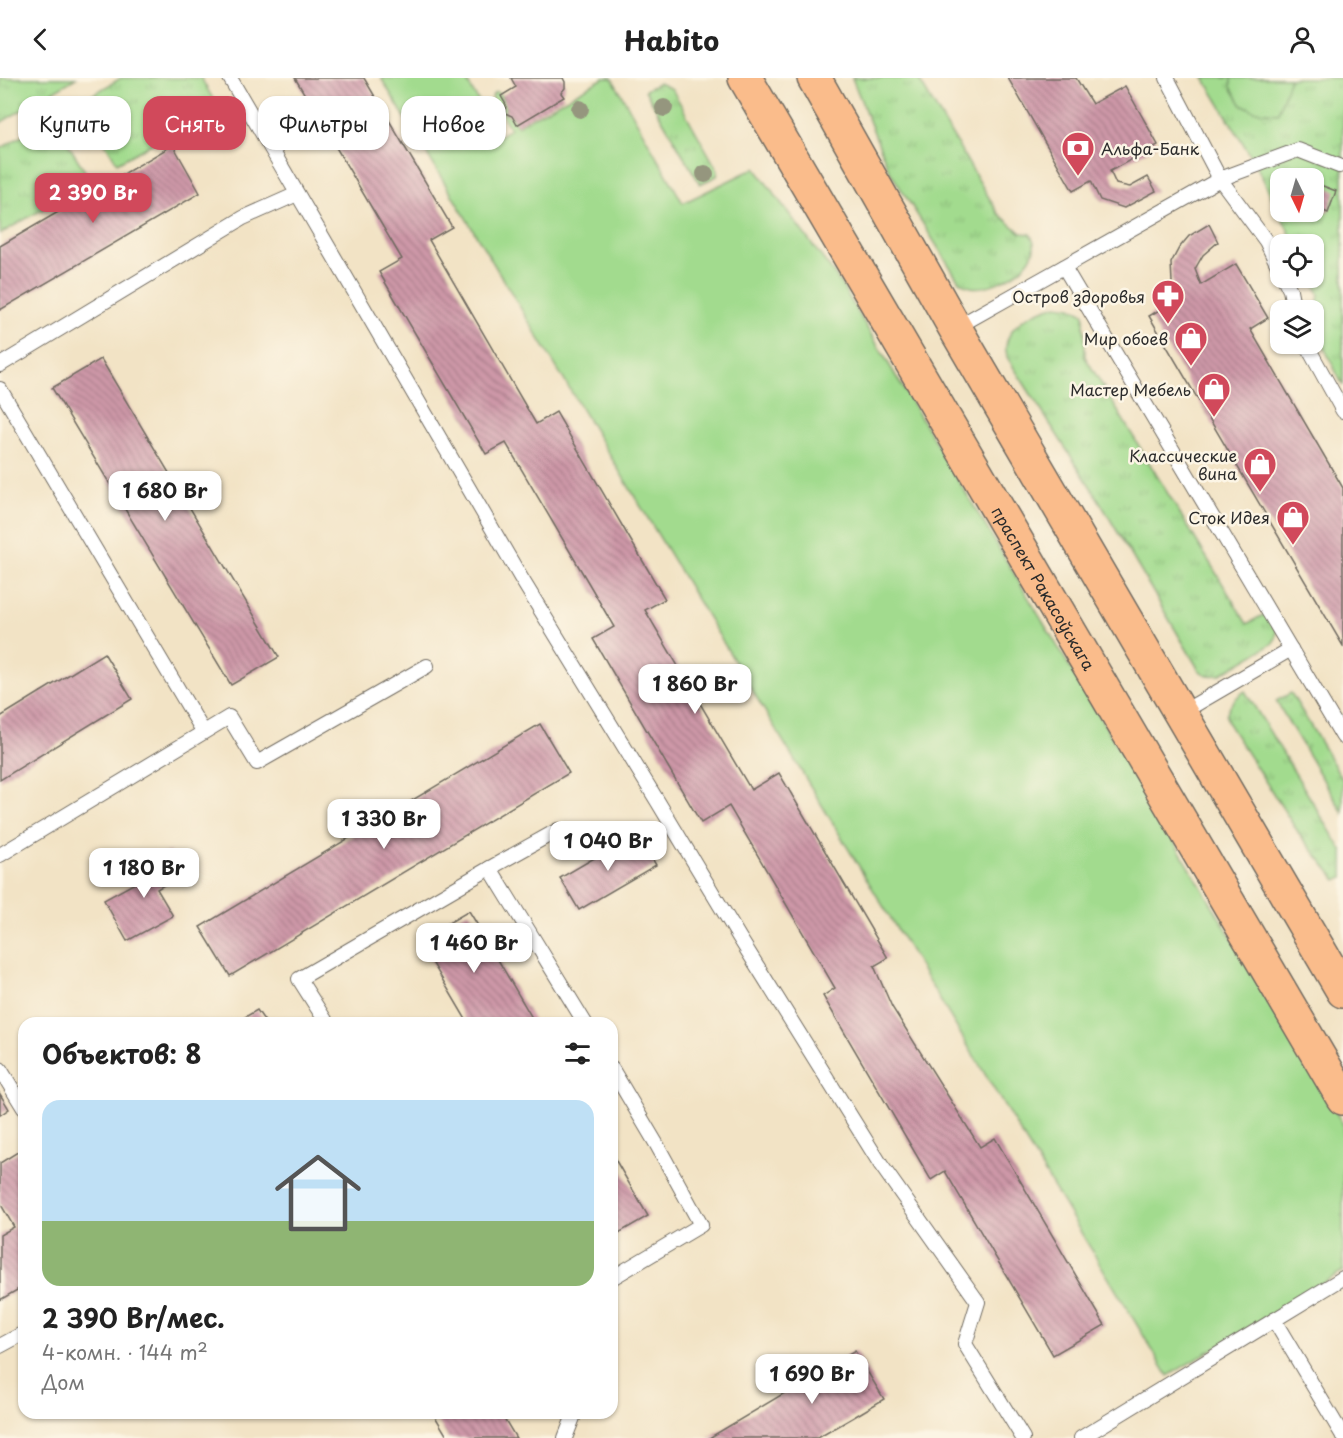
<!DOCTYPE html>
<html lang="ru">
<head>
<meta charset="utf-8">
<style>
  body { margin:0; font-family:"Playpen Sans",sans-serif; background:#f6f6f6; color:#222; height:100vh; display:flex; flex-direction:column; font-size:22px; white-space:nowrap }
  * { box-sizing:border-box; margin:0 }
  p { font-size:20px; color:#767676 }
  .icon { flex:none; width:33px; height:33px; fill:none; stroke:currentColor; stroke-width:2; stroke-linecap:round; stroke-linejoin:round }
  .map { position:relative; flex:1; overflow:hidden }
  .side { position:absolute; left:18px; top:939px; width:600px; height:402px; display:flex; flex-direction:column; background:#fff; border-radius:18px; box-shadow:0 2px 4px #0004 }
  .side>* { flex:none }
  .top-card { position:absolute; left:18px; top:18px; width:600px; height:54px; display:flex; gap:12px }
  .needle { width:39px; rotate:175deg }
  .fabs { position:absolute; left:1270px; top:90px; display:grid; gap:12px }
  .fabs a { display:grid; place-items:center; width:54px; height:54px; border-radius:12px; background:#fff; box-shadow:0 2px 4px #0004; font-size:30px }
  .price { position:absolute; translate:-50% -51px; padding:0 14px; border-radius:12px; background:#fff; color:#222; font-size:20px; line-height:39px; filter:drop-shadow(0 2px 3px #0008) }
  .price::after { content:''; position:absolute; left:50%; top:36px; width:18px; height:14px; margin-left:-9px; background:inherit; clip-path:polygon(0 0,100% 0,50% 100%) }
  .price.current { background:#d1495b; color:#fff }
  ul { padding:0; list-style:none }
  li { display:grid; align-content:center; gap:12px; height:318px; padding:0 24px }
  li span { display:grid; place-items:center; height:186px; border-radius:18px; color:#555 }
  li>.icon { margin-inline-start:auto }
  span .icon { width:108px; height:108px; fill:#fffc; stroke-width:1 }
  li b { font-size:26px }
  h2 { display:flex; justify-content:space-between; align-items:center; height:72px; padding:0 24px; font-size:26px }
  .tag { padding:0 21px; border-radius:18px; background:#fff; box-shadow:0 2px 4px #0004; font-size:21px; line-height:54px }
  .tag.current { background:#d1495b; color:#fff }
  header { display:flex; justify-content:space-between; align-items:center; height:78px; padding:0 24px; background:#fff; font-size:27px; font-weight:700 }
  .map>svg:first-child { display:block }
  .grass { fill:url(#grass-tufts); stroke:#66835c; stroke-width:1.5; fill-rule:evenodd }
  .park { fill:#a2db8e; stroke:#66835c; stroke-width:1.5 }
  .building { fill:url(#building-back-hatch) }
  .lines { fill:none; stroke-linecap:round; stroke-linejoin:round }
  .lane-casing { stroke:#716b61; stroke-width:16 }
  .primary-casing { stroke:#716b61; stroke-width:36 }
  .lane { stroke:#fff; stroke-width:14 }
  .primary { stroke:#fabc8b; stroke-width:33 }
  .tree { fill:#95967e }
  .labels { text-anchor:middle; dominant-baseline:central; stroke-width:5; stroke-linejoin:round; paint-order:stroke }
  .poi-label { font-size:16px; fill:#2b2b2b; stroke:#fcf5e5; text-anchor:end }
  .street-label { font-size:16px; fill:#2b2b2b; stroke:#fcf5e5 }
</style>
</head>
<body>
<header><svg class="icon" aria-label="back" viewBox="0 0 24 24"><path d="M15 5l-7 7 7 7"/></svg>Habito<svg class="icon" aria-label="person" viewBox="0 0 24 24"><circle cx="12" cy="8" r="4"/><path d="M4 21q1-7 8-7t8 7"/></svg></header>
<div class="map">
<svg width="1343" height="1360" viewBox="0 0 1343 1360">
  <defs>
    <pattern id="grass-tufts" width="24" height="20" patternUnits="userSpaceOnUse" patternTransform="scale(1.5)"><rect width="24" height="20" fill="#a2db8e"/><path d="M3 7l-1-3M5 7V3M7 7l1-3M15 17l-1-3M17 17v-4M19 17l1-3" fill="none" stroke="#8cbc7b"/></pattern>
    <pattern id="building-back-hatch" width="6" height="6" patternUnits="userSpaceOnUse" patternTransform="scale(1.5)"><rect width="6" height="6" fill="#ce98a8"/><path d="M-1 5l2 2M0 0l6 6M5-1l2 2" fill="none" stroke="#a77c89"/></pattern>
  </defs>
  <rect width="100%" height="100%" fill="#fcf5e5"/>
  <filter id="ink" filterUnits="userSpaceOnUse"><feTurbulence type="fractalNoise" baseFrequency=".0167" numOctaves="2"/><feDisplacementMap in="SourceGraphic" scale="12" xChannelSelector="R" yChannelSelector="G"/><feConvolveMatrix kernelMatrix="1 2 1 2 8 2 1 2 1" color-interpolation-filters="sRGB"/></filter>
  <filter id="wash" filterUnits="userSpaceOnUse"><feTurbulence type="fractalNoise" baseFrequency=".008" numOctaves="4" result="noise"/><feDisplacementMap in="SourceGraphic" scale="24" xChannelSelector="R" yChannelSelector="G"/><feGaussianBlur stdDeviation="1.35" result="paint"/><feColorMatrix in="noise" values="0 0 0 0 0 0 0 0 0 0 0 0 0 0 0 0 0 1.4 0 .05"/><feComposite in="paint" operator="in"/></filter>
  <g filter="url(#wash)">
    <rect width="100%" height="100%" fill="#f2e3c5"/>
    <g class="grass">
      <polygon points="0,0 76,0 0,45"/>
      <polygon points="121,0 201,0 218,30 117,85 80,24"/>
      <path d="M852 0H918L998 135 1021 155 1030 156C1050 183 993 214 971 209 967 208 962 205 959 203L889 92Z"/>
      <path d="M1204 0H1343V308L1314 249 1319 216 1311 200H1314V166H1295L1255 85ZM1281 100H1314V134H1281Z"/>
      <polygon points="659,5 672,11 718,93 717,98 700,106 645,12"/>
      <polygon points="52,40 91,103 0,156 0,71"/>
      <path d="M1057 227 1071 229 1084 236 1085 279 1247 546 1265 536 1277 551 1276 560 1272 566 1219 597C1210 598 1205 598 1199 592L1097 419 1007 279C1007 275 1005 272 1006 269 1008 244 1036 233 1057 227Z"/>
      <path d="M1245 613 1343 774V799L1337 802 1300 757 1229 647 1226 638C1229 626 1235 620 1245 613Z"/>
      <polygon points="1291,615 1343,702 1343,735 1276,623"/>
    </g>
    <g class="park">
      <polygon points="381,0 465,0 499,58 510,51 492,19 494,15 498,14 506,27 504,35 511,38 517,48 604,0 612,0 683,125 755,90 838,201 1343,1046 1343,1193 1168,1298"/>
      <polygon points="1231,0 1290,0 1278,35 1255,33 1241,26 1231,9"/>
    </g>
    <g id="blocks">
      <g class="building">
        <polygon points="295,0 364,0 452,149 429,162 536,346 556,334 620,444 665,521 645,532 751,712 779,695 888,880 874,888 892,929 980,1069 995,1060 1105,1247 1053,1277 945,1093 931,1102 823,918 835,910 729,728 701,745 593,561 614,549 592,511 506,365 486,376 379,194 402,181"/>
        <polygon points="511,0 563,0 565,4 565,10 561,15 564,19 517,47 512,38 505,35 506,27 501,18 516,9"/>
        <polygon points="1008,0 1076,0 1092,26 1125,8 1158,67 1110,93 1116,106 1130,109 1148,99 1156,113 1124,130 1100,122 1091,103 1073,113"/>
        <polygon points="173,67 200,115 0,232 0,168"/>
        <polygon points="1315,105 1336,113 1328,135 1314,129"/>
        <polygon points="1209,146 1218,164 1203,177 1195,191 1201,207 1236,186 1268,240 1250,251 1343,410 1343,568 1149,238 1173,224 1171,185 1179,170 1189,158"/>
        <polygon points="101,281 279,579 231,607 52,310"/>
        <polygon points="104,575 132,621 0,702 0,639"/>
        <polygon points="540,646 569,695 230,898 200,849"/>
        <polygon points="637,755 656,787 579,832 560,800"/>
        <polygon points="169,773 183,796 157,811 173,838 127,863 104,822 148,798 143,787"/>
        <polygon points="469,833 483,856 535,945 468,945 419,862"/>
        <polygon points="257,932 266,945 235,945"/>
        <polygon points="0,1016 9,1031 0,1037"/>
        <polygon points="24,1070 24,1208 0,1222 0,1157 14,1149 0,1125 0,1085"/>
        <polygon points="612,1076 648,1138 612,1159"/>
        <polygon points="855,1273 884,1321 854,1339 818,1360 709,1360"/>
        <polygon points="433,1335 501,1335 516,1360 448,1360"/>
      </g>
    </g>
  </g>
  <g filter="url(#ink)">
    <use href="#blocks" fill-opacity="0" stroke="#716b61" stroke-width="1.5"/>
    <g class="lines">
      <g class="lane-casing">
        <g id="lane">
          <polyline points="230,0 521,500 658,724 739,859 881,1087 978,1224 965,1266 1023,1360"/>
          <polyline points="1167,0 1220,101 1266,163 1281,194"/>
          <polyline points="1064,189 1343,659"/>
          <polyline points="1284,200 1290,212 1294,232"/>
          <polyline points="955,250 1220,101 1298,72 1339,88"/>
          <polyline points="1306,266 1343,333"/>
          <polyline points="0,287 243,140 297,116"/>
          <polyline points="0,311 203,653"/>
          <polyline points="1181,635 1291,571"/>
          <polyline points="0,777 229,639 257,685 427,588"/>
          <polyline points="490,790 585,945"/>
          <polyline points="327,945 299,901 490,790 558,752"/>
          <polyline points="0,991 24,1030"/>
          <polyline points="612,991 657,1067 701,1147 612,1200"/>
          <polyline points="1274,1242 1343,1358"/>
          <polyline points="0,1268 24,1255"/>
          <polyline points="565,1360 574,1337 572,1335"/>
          <polyline points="1081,1360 1343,1200"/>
        </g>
      </g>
      <g class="primary-casing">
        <g id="primary">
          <path id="s1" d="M745 0 1343 1020"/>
          <polyline points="814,0 955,250 1343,913"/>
        </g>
      </g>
      <use href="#lane" class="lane"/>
      <use href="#primary" class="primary"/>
    </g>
    <g class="tree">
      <circle cx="664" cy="30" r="9"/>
      <circle cx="580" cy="31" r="9"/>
      <circle cx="705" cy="96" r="9"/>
    </g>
  </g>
  <defs>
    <g id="bank-pin" transform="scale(1.725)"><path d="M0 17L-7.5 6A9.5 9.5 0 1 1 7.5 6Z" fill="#d1495b" stroke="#fcf5e5"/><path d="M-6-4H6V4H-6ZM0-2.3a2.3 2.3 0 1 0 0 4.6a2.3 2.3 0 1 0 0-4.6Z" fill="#fff"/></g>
    <g id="pharmacy-pin" transform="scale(1.725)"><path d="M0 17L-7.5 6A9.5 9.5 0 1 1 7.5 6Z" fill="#d1495b" stroke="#fcf5e5"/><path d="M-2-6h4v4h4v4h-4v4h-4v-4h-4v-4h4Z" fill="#fff"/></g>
    <g id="shop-pin" transform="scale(1.725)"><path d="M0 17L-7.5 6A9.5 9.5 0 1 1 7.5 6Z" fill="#d1495b" stroke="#fcf5e5"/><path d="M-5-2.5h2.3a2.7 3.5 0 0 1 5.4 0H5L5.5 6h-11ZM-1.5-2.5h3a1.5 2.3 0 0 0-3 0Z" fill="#fff"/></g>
  </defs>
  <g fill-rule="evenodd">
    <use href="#bank-pin" x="1078" y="70"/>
    <use href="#pharmacy-pin" x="1168" y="218"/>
    <use href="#shop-pin" x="1191" y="260"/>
    <use href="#shop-pin" x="1214" y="311"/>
    <use href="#shop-pin" x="1260" y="386"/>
    <use href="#shop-pin" x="1293" y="439"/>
  </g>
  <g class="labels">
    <g class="poi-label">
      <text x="1101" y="70" text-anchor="start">Альфа-Банк</text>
      <text x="1145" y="218">Остров здоровья</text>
      <text x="1168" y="260">Мир обоев</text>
      <text x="1191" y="311">Мастер Мебель</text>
      <text x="1237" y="377">Классические<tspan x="1237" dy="18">вина</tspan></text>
      <text x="1270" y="439">Сток Идея</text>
    </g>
    <g class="street-label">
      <text stroke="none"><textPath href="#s1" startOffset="591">праспект Ракасоўскага</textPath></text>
    </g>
  </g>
</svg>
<div class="fabs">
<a><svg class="needle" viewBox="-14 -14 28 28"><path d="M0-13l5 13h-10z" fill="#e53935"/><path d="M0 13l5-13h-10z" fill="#767676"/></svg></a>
<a><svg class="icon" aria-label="locate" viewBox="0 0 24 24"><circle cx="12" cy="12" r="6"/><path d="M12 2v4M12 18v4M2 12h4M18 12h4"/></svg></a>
<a><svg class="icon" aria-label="layers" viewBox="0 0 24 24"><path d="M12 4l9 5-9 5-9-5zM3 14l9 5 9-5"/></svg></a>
</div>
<b class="price current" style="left:93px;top:146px">2 390 Br</b>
<b class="price" style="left:165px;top:444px">1 680 Br</b>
<b class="price" style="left:695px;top:637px">1 860 Br</b>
<b class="price" style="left:384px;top:772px">1 330 Br</b>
<b class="price" style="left:608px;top:794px">1 040 Br</b>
<b class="price" style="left:144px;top:821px">1 180 Br</b>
<b class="price" style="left:474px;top:896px">1 460 Br</b>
<b class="price" style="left:812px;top:1327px">1 690 Br</b>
<div class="top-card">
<a class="tag">Купить</a>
<a class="tag current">Снять</a>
<a class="tag">Фильтры</a>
<a class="tag">Новое</a>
</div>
<section class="side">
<h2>Объектов: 8<svg class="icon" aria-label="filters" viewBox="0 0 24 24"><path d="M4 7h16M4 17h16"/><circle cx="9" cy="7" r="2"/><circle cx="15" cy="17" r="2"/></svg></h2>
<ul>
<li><span style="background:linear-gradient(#bfe0f5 65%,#8fb573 0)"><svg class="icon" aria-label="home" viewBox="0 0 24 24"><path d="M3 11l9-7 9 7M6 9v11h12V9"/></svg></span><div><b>2 390 Br/мес.</b><p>4-комн. · 144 m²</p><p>Дом</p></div></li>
</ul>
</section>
</div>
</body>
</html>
